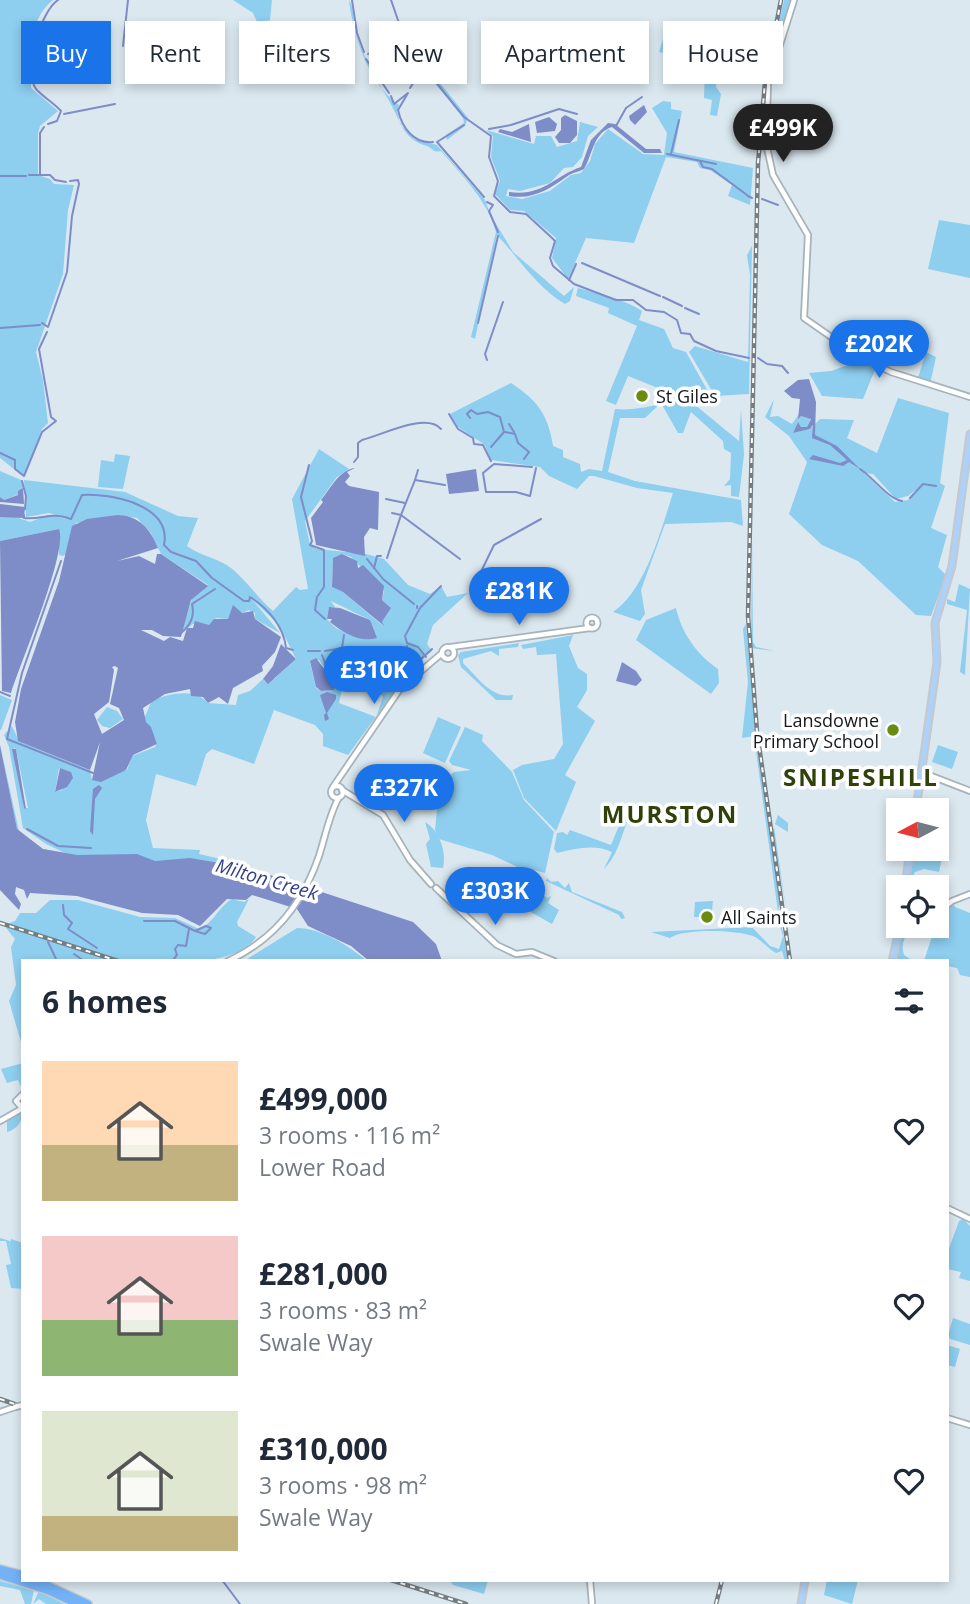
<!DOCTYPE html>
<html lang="en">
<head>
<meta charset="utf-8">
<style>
  body { margin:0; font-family:"Open Sans",sans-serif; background:#f2f2f3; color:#1f2937; height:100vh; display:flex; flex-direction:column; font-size:26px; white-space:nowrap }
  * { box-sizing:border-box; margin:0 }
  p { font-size:23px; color:#747a83 }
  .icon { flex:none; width:38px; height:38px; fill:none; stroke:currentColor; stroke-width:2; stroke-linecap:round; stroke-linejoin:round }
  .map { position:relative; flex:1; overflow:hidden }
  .side { position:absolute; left:21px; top:959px; width:928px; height:623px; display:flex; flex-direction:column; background:#fff; border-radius:0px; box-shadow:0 4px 10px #0003 }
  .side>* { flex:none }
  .guide { position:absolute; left:21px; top:21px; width:929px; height:63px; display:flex; gap:14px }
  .needle { width:46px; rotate:263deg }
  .tools { position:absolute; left:886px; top:798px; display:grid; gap:14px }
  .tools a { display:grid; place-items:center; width:63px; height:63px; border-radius:0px; background:#fff; box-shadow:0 4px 10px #0003; font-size:35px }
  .price { position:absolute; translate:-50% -60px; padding:0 16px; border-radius:24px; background:#1a73e8; color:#fff; font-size:23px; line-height:46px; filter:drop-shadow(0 2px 4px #0008) }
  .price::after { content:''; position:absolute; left:50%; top:42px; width:21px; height:16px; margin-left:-10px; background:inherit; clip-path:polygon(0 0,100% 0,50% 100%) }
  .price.selected { background:#222; color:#fff }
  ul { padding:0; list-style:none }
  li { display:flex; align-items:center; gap:21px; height:175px; padding:0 21px }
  li span { display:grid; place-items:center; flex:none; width:196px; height:140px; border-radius:0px; color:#555 }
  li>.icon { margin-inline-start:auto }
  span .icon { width:84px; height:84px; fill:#fffc; stroke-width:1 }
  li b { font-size:30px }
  h2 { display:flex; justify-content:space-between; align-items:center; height:84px; padding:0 21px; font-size:30px }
  .chip { padding:0 24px; border-radius:0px; background:#fff; box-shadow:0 4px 10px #0003; font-size:24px; line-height:63px }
  .chip.selected { background:#1a73e8; color:#fff }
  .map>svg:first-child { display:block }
  .green { fill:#8eceef; fill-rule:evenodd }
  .water { fill:#7e8cc8; fill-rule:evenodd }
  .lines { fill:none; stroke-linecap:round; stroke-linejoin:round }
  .stream { stroke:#7e8cc8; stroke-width:2 }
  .secondary-casing { stroke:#a6b3ba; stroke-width:8 }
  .primary-casing { stroke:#c7c8c9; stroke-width:9 }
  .highway-casing { stroke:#c7c8c9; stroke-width:10 }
  .secondary { stroke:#fff; stroke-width:4.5 }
  .primary { stroke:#acd1fb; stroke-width:5 }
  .highway { stroke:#74b2f8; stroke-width:7 }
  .rail-casing { stroke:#747d82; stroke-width:4.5 }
  .rail { stroke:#fff; stroke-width:2; stroke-dasharray:5; stroke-linecap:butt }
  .secondary-bridge-casing { stroke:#a6b3ba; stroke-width:8; stroke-linecap:butt }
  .secondary-bridge { stroke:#fff; stroke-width:4.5 }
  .poi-dot { fill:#698b0f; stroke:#fff; stroke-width:2.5 }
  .labels { text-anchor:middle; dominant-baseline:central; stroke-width:7; stroke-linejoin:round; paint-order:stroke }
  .poi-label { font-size:18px; fill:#15191c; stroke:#fff; text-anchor:start }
  .water-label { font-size:19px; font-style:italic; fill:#343e87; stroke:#fff }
  .district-label { font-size:24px; font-weight:bold; letter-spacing:2px; fill:#304109; stroke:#fff }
</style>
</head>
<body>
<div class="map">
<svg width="970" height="1604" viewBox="0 0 970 1604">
  <rect width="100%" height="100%" fill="#dbe8f0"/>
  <g class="green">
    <path d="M0 0H53C27 20 31 59 31 88L58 111 40 126 38 133V175L50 179 54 184 74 185 68 210 63 274 36 352 43 380 48 423 42 429 24 477 0 458Z"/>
    <polygon points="233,0 272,0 270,20 258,24 253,13"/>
    <path d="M349 0C354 7 353 21 355 31 361 56 377 90 399 105L397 111 400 124 414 139 437 145 485 200 490 214 513 252 564 296 574 287 570 301 565 304C537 288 518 257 497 235L475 339 471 337 496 232C488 201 460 173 441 151 433 153 434 149 427 146 401 138 402 122 388 99 368 63 354 42 349 0Z"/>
    <polygon points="784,0 792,0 771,58"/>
    <polygon points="663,39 694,47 673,68 672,55 659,52"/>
    <polygon points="696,49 720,52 716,87 721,94 717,116 710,115 712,100 704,98 705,62 687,58"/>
    <polygon points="429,69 468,118 465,126 447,140 446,135 464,123 463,118 425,70"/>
    <polygon points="663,101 671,102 671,109 682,111 674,152 753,168 750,205 728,196 732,185 710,170 700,168 697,162 666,157 634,243 586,238 568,279 552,258 556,238 524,211 510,210 495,194 500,181 491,157 493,136 486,130 534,144 536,136 551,136 557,147 577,141 580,122 598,127 588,136 582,157 573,167 564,168 550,183 520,191 508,189 506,196 522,199 550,191 571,175 581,173 590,161 595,144 608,129 643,154 664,155 667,133 652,108"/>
    <polygon points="939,220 970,225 970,278 928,269"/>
    <polygon points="752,246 749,394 715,396 689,352 695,346 748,362 750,275 747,255"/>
    <path d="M578 288C598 293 626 300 642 311L639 320 664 329 673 348 686 352 710 395 678 396 628 376 616 405 606 401 637 326 608 313 609 308 576 296Z"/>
    <polygon points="926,352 936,357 930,384 917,381"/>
    <polygon points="859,361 876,367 863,399 822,396 809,373 831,371"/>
    <path d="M511 383C537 400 548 414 553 446L563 450V457L580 464 581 472 589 469 602 471 615 409C641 412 673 399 700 398L696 400 695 405 739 441 741 410 744 454 739 497 731 496V485L724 486 730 479 731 453 724 449 723 441 691 412 683 433H678L661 403 645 418H620L608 472 635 481 741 500 743 526 731 522 665 524 641 590 645 614 640 621 613 612C645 591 661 530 673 493L637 488 594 476H589L577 489 549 476 540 467 491 460 485 445 458 427 450 414Z"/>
    <path d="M898 398 949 413 940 483 945 486 931 528 947 535 938 567 946 575 931 616 916 615 858 561 822 545 789 514 807 462 789 436 765 417 774 399 770 417 778 416 792 424 799 414 798 421 801 416 811 418 807 427H801L798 422 793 433 810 429 820 419 854 420 847 438 877 453ZM864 473 873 474 896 499 908 496 921 486 908 500 895 502Z"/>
    <path d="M319 449 349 469 337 477 305 521 310 545 317 549 366 554 384 559 408 585 430 594 441 586 447 597 468 593 433 625 427 644 432 651 401 675 404 678 348 755 323 746V734L315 725 274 710 254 764 212 749 206 754 196 786 156 774 146 820 153 848 200 850 199 854 252 866 244 867 304 886 26 874 0 745 19 831 43 849 65 853 46 844 23 828 9 747 4 735 12 726 19 741 90 770 92 780 127 770 132 756 155 747 157 743 144 719 152 700C169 694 194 687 208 703L236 705 238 695 250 691 263 679 265 682 274 679 296 659 279 625 251 598 280 633 255 619V613L249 610 242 613 232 610 228 619 216 618 209 626 193 624 181 633 193 596 208 585 161 554 151 533 137 518 117 515 76 523 66 554 63 556 59 555V529L0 541V517L13 516 30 522 48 515 71 520 49 513 26 517 24 480 125 492 178 516 198 518 187 546C200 556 218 558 231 568 247 581 257 597 273 611L296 587 300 590 308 589 292 499ZM342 554 351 557 384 591 382 600 391 608 382 622 383 626 343 592 332 587 333 558 343 557ZM331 601 370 620 373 631C353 635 341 636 327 619L329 608 335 607ZM319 660 335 683 334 690 321 691 316 688 310 662ZM369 681 383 697 376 717 339 703 343 686ZM14 748 16 749 28 808H24ZM59 768 71 772 62 790 55 792Z"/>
    <polygon points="115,454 130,456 123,489 98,487 101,460 114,462"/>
    <polygon points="0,471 21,480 23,487 19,494 4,500 0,497"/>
    <polygon points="752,536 753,642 756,647 775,651 751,648"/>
    <polygon points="959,584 970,589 965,675 960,672 967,610 947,604 947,599 955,602"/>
    <path d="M676 608C681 632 697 655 718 669L719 683 711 694 636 640 646 620Z"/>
    <polygon points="746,624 755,731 780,903 778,912 754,736 742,738 748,682 743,629"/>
    <polygon points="573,635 569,646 578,668 587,674 587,690 577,707 595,721 565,775 576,782 556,831 524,798 513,770 522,765 554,759 563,744 556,654 537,655 536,647 523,649 521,645"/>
    <path d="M519 643 518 647 499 649V656L491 651 463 659V663C478 678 492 699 513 695L512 700H496L461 667 458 655 461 652Z"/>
    <polygon points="0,695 12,700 1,730 0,730"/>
    <polygon points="107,707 117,711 123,719 110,728 102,726 97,720"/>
    <polygon points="438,717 461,727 445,763 423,753"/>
    <polygon points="465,727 483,735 482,741 512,772 524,800 554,832 545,873 534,870 532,874 492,855 439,839 435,830 439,786 454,772 471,770 452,765 449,761"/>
    <polygon points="938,745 958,752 952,769 932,762"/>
    <path d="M626 809 631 812C622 832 619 854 604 869L612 852C596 844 576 848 557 853L554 849 557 833 563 832 567 835 570 830 611 845Z"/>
    <polygon points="778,815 788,823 788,832 775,824 774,827 786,908 773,830"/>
    <path d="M425 822C439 830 447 852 443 868L431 867 426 844 430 839Z"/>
    <polygon points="913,849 927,849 927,856 936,858 943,854 939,872 924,869 915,872 907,887"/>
    <polygon points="547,878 551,882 558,881 565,888 569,883 572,892 622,912 625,918 621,919 619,915 546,881"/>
    <polygon points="540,892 547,898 551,896 548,903 559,910 552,924 529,911"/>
    <path d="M232 899 244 902 249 899 237 922 238 926 256 937C239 968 154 964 122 961 99 958 73 945 50 938L116 961H23V1049L9 1001 16 985 11 947 15 939 6 928 7 925 18 929 7 924 15 921 20 913H36L50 900H78L140 917 175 918 199 929C214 923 218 907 232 899Z"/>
    <polygon points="713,901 712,911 704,911 703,917 694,917 695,902"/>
    <polygon points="953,902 955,907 970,913 970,977 960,975 957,968 947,966 947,961 924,961 933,933 932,926 936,926 936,916"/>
    <path d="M780 916 788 961H785L782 951 776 953C768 949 762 940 753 936 736 930 684 928 670 938L651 932 752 927 770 946 779 949 783 936 778 920Z"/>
    <path d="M913 926C906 935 900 942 904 955L913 961H894L902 927Z"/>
    <path d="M297 928C321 928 349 946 367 961H244Z"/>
    <polygon points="23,1063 23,1091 18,1080 7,1083 1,1069"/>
    <path d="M23 1112C23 1121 16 1130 7 1132V1121Z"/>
    <polygon points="963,1219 970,1226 970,1281 959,1278 961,1272 947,1269 947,1254 959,1221"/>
    <polygon points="0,1238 10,1241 9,1246 11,1239 23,1243 23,1289 11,1288 6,1265 11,1264 6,1241 0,1241"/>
    <polygon points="953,1318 970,1324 970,1345 947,1338"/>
    <polygon points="947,1345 960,1349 955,1367 947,1365"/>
    <polygon points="450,1580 488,1580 484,1594 453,1585"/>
    <polygon points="827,1580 858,1580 852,1604 824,1595"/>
    <polygon points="0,1581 34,1590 31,1604 25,1604 20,1590 0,1586"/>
    <polygon points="39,1591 64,1604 46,1604 39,1599 33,1604"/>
  </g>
  <g class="water">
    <polygon points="644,105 647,112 635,125 630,120 629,116"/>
    <polygon points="565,115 577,121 577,135 570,143 559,143 555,137 561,130 561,118"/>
    <polygon points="549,117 557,124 555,131 537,133 535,122"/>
    <path d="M608 123 615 124 646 149H660L662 153H644L612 127C593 133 593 154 584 169 579 172 574 172 569 175 549 189 534 200 509 196V192C543 197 554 176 581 167L591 140Z"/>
    <polygon points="529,124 531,142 498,132 500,129 512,132"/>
    <polygon points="809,379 816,402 815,435 837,446 860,469 849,462 843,466 809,459 813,455 840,463 847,460 830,445 812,438 813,425 810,429 793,433 798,422 801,427 807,427 811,419 801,416 798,420 800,399 792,398 784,391 798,380"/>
    <path d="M355 468 347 472 350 476 345 482 349 486 379 492 378 530 370 528 364 537 365 556 316 545 311 518 323 502 321 500C331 488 339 470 355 468Z"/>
    <polygon points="476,469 479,491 449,494 446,474"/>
    <polygon points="23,488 24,504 0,502 0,497 4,500 18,495 18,491"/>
    <polygon points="0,504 25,507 24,518 0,517"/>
    <path d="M117 515C139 515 151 530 158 548L117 561 139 556 155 564 157 554H161L208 586 191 600 181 637 163 636 152 630H141L164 641 170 637 183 641 187 628H193L195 621 209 625 214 619H228L233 605 242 613 253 611 255 619 281 637 275 652 262 666 263 671 233 688 228 704 219 697 208 703 203 697 191 696 190 689 165 694 143 708 146 722 151 727 157 744 133 755 126 770 101 782 92 780 100 742 90 770 18 741 15 722 21 689 59 581 72 526 87 519ZM115 666 118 668 110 704 119 708 124 720 102 734 94 714 109 702 114 670 112 667Z"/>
    <path d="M59 529C68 552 22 659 11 693L2 691 0 541Z"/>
    <polygon points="342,554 357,561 358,568 363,565 384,586 382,600 391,608 382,622 384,626 343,592 332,587 333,558"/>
    <path d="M329 607 340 608 370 620 377 638C361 643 343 633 330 622L332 619H327Z"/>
    <polygon points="281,644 296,659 268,684 263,679 273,666"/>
    <polygon points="316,658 335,683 334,690 321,691 316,687 310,661"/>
    <polygon points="622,662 636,671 642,680 636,686 616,681"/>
    <polygon points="327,692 336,695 336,699 327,713 329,719 325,721 324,715 326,713 320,695"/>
    <polygon points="0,745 17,829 43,849 77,855 137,854 155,861 190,858 249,868 413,922 436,944 442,961 369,961 351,946 308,926 297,909 252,895 246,900 227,899 200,926 178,915 142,913 77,896 30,893 27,899 24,890 16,887 15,894 21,904 19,910 0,890"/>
    <polygon points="12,749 16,749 26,809 24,808"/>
    <polygon points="60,768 71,772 73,778 67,787 55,792"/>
    <polygon points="99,785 102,788 95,799 93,835 90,831 93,789"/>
  </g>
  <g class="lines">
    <g class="stream">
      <polyline points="352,0 357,33 364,52"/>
      <polyline points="391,0 408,49"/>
      <polyline points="123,46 128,0"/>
      <polyline points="368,54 400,35"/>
      <polyline points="413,54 464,117 491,136 489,157 498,181 494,196 510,212 526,214 551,237 555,241 550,258 553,266 574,284 616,300 633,300 646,310 664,312 677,320 681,333 690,334 694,341 716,351 749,358"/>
      <polyline points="366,59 389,93"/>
      <polyline points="410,88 421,71"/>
      <path d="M391 96 394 104 408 93 398 110C402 128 414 144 433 142"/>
      <polyline points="64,114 115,104"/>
      <path d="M48 124 57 121 61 111C54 103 43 97 36 89 23 71 40 12 58 0"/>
      <polyline points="464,125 437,142 484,197"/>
      <polyline points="616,126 626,108 642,97"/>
      <polyline points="44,127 40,133 40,175 50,175 55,180 66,182"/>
      <polyline points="489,129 511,125 559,109 577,114"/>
      <polyline points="667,154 716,164"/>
      <polyline points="671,154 679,120"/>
      <polyline points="700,161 703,167 712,169 747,195"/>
      <polyline points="29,175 39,175"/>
      <polyline points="0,176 26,176"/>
      <polyline points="748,196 752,198"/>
      <polyline points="762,199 778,205"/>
      <polyline points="487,202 493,205 489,211 498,232"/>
      <polyline points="582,263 660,296"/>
      <polyline points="569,280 576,264"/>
      <polyline points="663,297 682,306"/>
      <polyline points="685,308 699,314"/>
      <polyline points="42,323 48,327 67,272 72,216 79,184 78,180 70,181"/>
      <polyline points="478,323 498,236"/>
      <polyline points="0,328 40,325"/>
      <polyline points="758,358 767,364 782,366 788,373"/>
      <polyline points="487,360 485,354 503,302"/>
      <polyline points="449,414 458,429 473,438 474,444 483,445 491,461"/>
      <polyline points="470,418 467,414 471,410 477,414 488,412 500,417 504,432 491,447"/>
      <polyline points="509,424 514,432"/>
      <polyline points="505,432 515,434 518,443 529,452 524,459"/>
      <polyline points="0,453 15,460 15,469 24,476 42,432 56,421 51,417 39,349 47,332"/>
      <path d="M354 462 358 457V443L362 440C382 435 426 412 441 429"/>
      <polyline points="309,465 301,497 312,541 310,545 324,550 324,587 317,597 315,610 325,619"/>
      <polyline points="532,467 494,464 483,473 486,492 516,492 530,496 536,468"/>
      <path d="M860 469C873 477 888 499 902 501"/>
      <polyline points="418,470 415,480 445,485"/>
      <polyline points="415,480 401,515 460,559"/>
      <polyline points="22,481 26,496 25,509"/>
      <polyline points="910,498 923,484 936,486"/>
      <polyline points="386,499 405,503"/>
      <path d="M24 515V518C42 520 52 511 71 519L82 495C111 493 172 505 164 545L171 552 196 561 212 578 244 601H249L250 597C268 608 284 627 286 648L293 650"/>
      <polyline points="387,558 401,515 392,513"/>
      <polyline points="367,559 383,579 414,604"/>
      <polyline points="61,561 22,673 7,739 93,773"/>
      <polyline points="374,568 377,556 381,556"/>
      <polyline points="474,586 494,545 541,519"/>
      <polyline points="417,606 417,608"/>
      <path d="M181 633C191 625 195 616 192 604L215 589"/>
      <polyline points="308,651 320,651"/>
      <polyline points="325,651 342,648 344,635"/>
      <polyline points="406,652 407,646"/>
      <polyline points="322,655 328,671"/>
      <polyline points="426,657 418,647 407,643 405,636 420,608 441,586"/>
      <polyline points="332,660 350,654 357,662 367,652 371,663"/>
      <polyline points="373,666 374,671"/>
      <polyline points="331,675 341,688"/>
      <polyline points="350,676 348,678 351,684 351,674 364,680 372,674"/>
      <polyline points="387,684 404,675 432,649"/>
      <polyline points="0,692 10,696"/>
      <polyline points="27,829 58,846 91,848"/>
      <polyline points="63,905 64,915 72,923 68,929 97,948"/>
      <polyline points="144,921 175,921 195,931 206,926 211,928 205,934 195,931"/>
      <polyline points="48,942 57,961"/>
      <polyline points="74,954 84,961"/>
      <polyline points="101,961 102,961"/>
      <polyline points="172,961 177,955 175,949 178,945 186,946 189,929"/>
      <polyline points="222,1580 240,1604"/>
    </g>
    <g class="secondary-casing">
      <g id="secondary">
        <polyline points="794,0 768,83 766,143 773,175 808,235 804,318 860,357 891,372 970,397"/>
        <circle cx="592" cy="623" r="5.5"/>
        <circle cx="448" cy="653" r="6"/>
        <polyline points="451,647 590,628"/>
        <polyline points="921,772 970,791"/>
        <circle cx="337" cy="792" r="6"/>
        <polyline points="333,787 400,689 441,654"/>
        <polyline points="342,790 383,815 410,860 431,884"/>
        <polyline points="436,888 497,945 516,954 532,952 554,961"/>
        <polyline points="936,914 952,901 970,894"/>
        <path d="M228 961C274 940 303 903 319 856 325 837 329 816 338 799"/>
        <polyline points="22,1108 16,1101 23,1094"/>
        <polyline points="0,1121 23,1108"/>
        <polyline points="947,1208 970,1219"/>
        <polyline points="0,1412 15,1407"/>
        <polyline points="947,1418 970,1425"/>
        <polyline points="590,1580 592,1604"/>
      </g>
    </g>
    <g class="primary-casing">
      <g id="primary">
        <polyline points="916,810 937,662 935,623 952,566 970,434"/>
        <polyline points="905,887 910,849"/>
        <polyline points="892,961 900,926"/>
        <polyline points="801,1604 805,1580"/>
      </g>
    </g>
    <g class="highway-casing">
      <g id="highway">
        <polyline points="0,1569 23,1575"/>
        <polyline points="0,1575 49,1591 77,1604"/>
        <polyline points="36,1580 88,1604"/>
      </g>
    </g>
    <use href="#secondary" class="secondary"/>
    <use href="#primary" class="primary"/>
    <use href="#highway" class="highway"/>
    <g class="rail-casing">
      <g id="rail">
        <polyline points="781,0 765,82 758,163 748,616 757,732 790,961"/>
        <polyline points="0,923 118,961"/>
        <polyline points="0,1399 23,1407"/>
        <polyline points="391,1580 466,1604"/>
        <polyline points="716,1604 722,1580"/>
      </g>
    </g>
    <use href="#rail" class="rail"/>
    <g class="secondary-bridge-casing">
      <polyline id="secondary-bridge" points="15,1407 23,1405"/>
    </g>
    <use href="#secondary-bridge" class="secondary-bridge"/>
  </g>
  <g class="poi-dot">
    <circle cx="642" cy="396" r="7"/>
    <circle cx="893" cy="730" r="7"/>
    <circle cx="707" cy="917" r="7"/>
  </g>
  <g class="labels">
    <g class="poi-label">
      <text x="656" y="396">St Giles</text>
      <text x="879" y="720" text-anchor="end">Lansdowne<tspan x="879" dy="21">Primary School</tspan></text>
      <text x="721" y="917">All Saints</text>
    </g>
    <g class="water-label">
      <text transform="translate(267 879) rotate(16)">Milton Creek</text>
    </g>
    <g class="district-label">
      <text x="861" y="776">SNIPESHILL</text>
      <text x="670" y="813">MURSTON</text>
    </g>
  </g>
</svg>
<div class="tools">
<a><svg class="needle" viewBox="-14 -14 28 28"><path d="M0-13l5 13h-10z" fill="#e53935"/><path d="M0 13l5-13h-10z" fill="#747a83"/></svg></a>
<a><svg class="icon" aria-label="locate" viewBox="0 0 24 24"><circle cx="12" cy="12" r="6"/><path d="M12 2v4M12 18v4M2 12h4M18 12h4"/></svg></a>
</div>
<b class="price selected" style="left:783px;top:164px">£499K</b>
<b class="price" style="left:879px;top:380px">£202K</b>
<b class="price" style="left:519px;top:627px">£281K</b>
<b class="price" style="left:374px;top:706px">£310K</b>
<b class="price" style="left:404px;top:824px">£327K</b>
<b class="price" style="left:495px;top:927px">£303K</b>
<div class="guide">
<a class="chip selected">Buy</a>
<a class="chip">Rent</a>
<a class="chip">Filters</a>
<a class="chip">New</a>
<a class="chip">Apartment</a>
<a class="chip">House</a>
</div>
<section class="side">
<h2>6 homes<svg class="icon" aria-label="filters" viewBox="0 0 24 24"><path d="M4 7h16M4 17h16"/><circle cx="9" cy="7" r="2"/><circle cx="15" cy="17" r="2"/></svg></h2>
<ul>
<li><span style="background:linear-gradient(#ffd9b3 60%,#c2b280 0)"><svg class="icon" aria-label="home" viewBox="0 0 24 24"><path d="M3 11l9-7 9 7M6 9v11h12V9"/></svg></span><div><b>£499,000</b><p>3 rooms · 116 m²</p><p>Lower Road</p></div><svg class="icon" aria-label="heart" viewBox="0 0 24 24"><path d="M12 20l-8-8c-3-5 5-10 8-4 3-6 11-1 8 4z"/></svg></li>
<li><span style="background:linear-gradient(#f6c9c9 60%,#8fb573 0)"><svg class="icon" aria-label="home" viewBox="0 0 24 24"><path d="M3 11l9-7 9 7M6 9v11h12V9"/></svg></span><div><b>£281,000</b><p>3 rooms · 83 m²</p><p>Swale Way</p></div><svg class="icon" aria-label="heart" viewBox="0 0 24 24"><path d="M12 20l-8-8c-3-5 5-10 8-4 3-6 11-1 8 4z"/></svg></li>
<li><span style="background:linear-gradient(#dfe7d0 75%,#c2b280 0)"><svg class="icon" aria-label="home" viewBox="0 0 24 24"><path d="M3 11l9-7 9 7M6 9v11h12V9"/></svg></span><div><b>£310,000</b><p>3 rooms · 98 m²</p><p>Swale Way</p></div><svg class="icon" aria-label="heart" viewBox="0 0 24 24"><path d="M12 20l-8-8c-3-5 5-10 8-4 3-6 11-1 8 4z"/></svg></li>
</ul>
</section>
</div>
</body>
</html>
